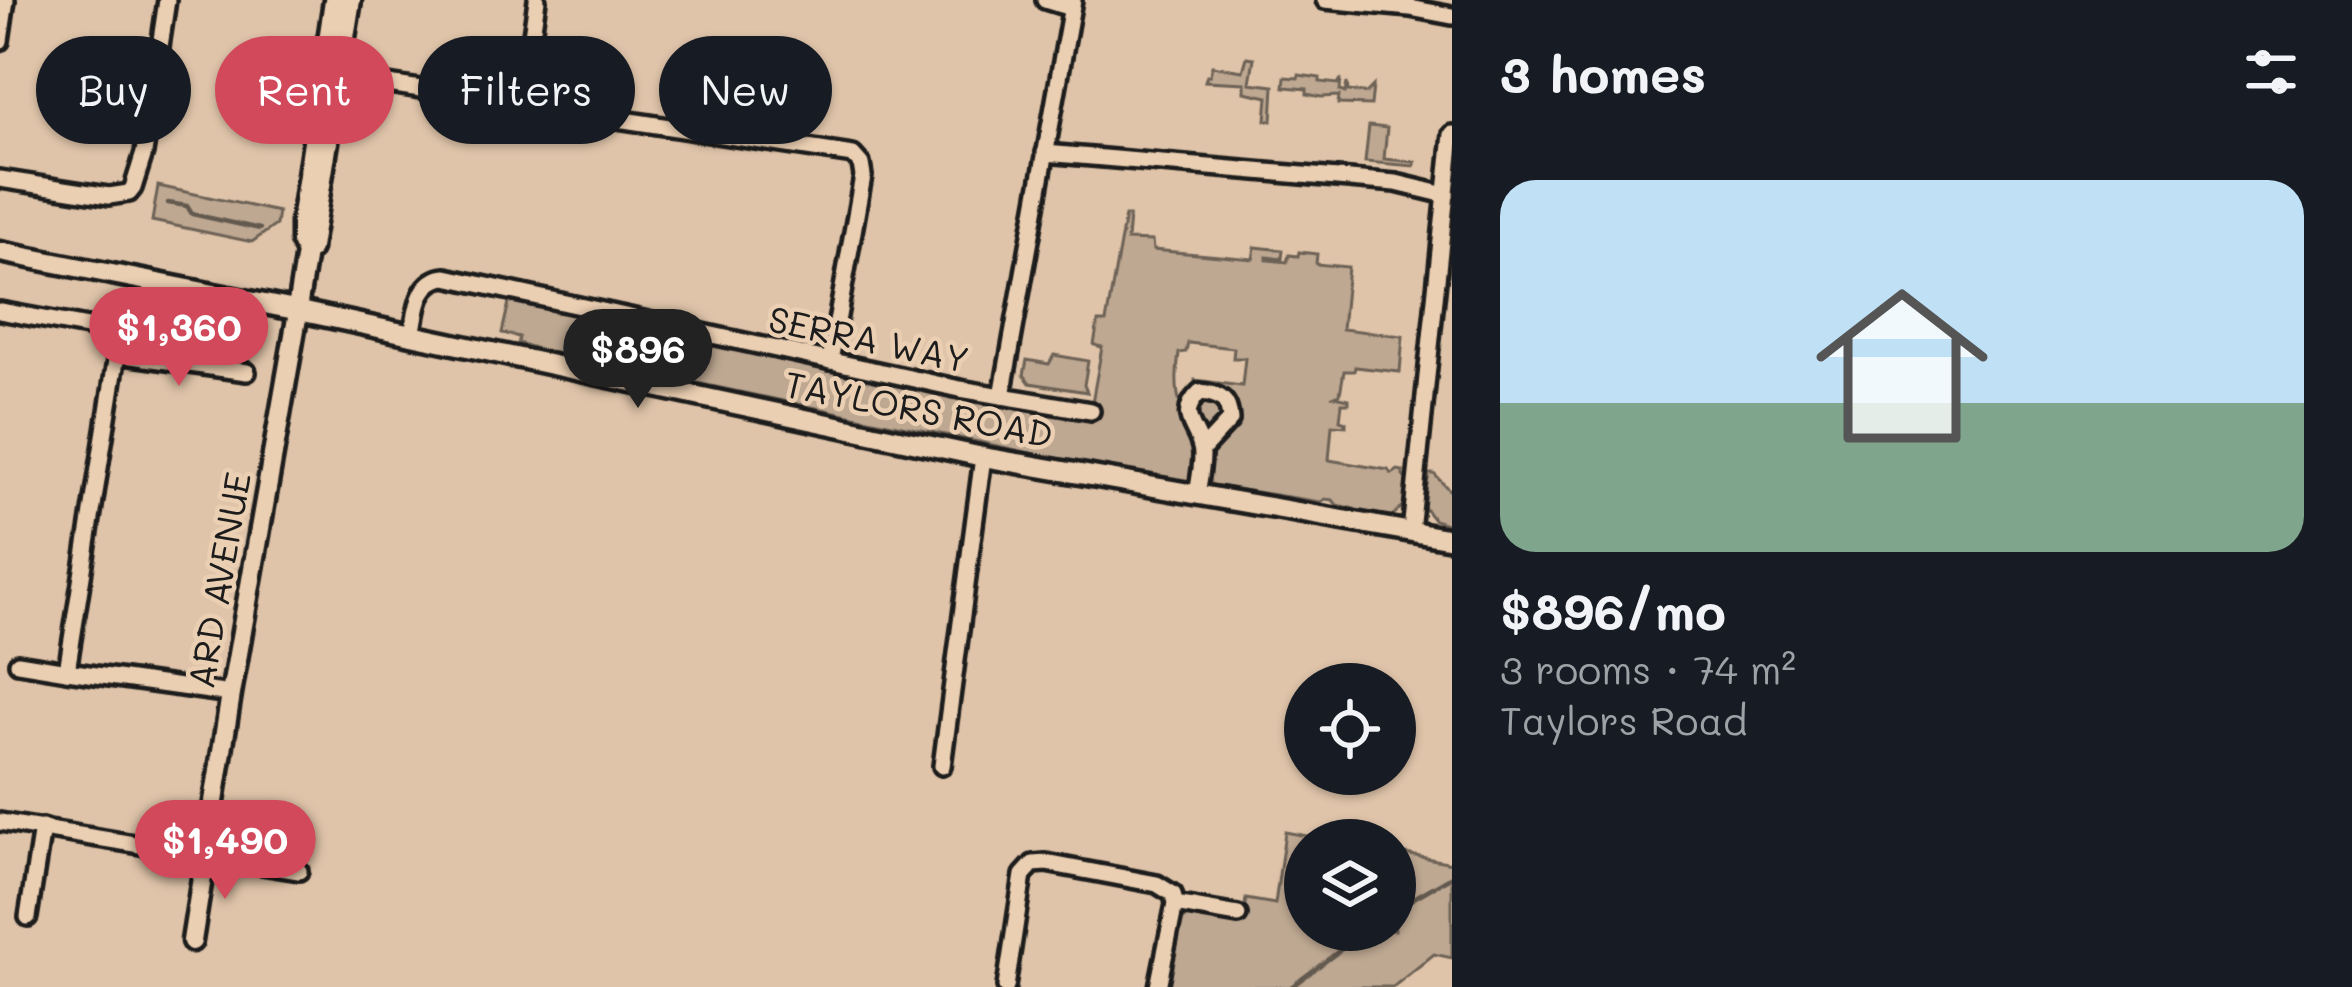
<!DOCTYPE html>
<html lang="en">
<head>
<meta charset="utf-8">
<style>
  body { margin:0; font-family:Mali,sans-serif; background:#242831; color:#f1f3f6; height:100vh; display:flex; flex-direction:column; font-size:45px; white-space:nowrap }
  * { box-sizing:border-box; margin:0 }
  p { font-size:39px; color:#9ea1a6 }
  .icon { flex:none; width:66px; height:66px; fill:none; stroke:currentColor; stroke-width:2; stroke-linecap:round; stroke-linejoin:round }
  .map { position:relative; flex:1; overflow:hidden }
  .side { display:flex; flex-direction:column; background:#171b24; width:900px }
  .side>* { flex:none }
  .top-card { position:absolute; left:36px; top:36px; width:1140px; height:108px; display:flex; gap:24px }
  .tools { position:absolute; left:1284px; top:663px; display:grid; gap:24px }
  .tools a { display:grid; place-items:center; width:132px; height:132px; border-radius:50%; background:#171b24; box-shadow:0 3px 9px #0004; font-size:60px }
  .price { position:absolute; translate:-50% -102px; padding:0 27px; border-radius:42px; background:#d1495b; color:#fff; font-size:39px; line-height:78px; filter:drop-shadow(0 3px 6px #0008) }
  .price::after { content:''; position:absolute; left:50%; top:72px; width:36px; height:27px; margin-left:-18px; background:inherit; clip-path:polygon(0 0,100% 0,50% 100%) }
  .price.current { background:#222; color:#fff }
  ul { padding:0; list-style:none }
  li { display:grid; align-content:center; gap:24px; height:636px; padding:0 48px }
  li span { display:grid; place-items:center; height:372px; border-radius:36px; color:#555 }
  li>.icon { margin-inline-start:auto }
  span .icon { width:216px; height:216px; fill:#fffc; stroke-width:1 }
  li b { font-size:51px }
  h2 { display:flex; justify-content:space-between; align-items:center; height:144px; padding:0 48px; font-size:51px }
  .pill { padding:0 42px; border-radius:54px; background:#171b24; box-shadow:0 3px 9px #0004; font-size:42px; line-height:108px }
  .pill.current { background:#d1495b; color:#fff }
  main { display:flex; flex:1; min-height:0 }
  .map>svg:first-child { display:block }
  .green { fill:#bea892; stroke:#6d6257; stroke-width:3 }
  .lines { fill:none; stroke-linecap:round; stroke-linejoin:round }
  .stream { stroke:#645a50; stroke-width:4.5 }
  .minor-casing { stroke:#1c1c1c; stroke-width:24 }
  .tertiary-casing { stroke:#1c1c1c; stroke-width:27 }
  .minor { stroke:#ebcfb2; stroke-width:15 }
  .tertiary { stroke:#ebcfb2; stroke-width:18 }
  .labels { text-anchor:middle; dominant-baseline:central; stroke-width:9; stroke-linejoin:round; paint-order:stroke }
  .street-label { font-size:36px; fill:#1c1c1c; stroke:#ebcfb2 }
</style>
</head>
<body>
<main>
<div class="map">
<svg width="1452" height="987" viewBox="0 0 1452 987">
  <rect width="100%" height="100%" fill="#dfc4a9"/>
  <filter id="ink" filterUnits="userSpaceOnUse"><feTurbulence type="fractalNoise" baseFrequency=".00833" numOctaves="2"/><feDisplacementMap in="SourceGraphic" scale="24" xChannelSelector="R" yChannelSelector="G"/><feConvolveMatrix kernelMatrix="1 2 1 2 8 2 1 2 1" color-interpolation-filters="sRGB"/></filter>
  <g filter="url(#ink)">
    <g class="green">
      <polygon points="1247,57 1254,58 1250,83 1274,86 1272,121 1266,120 1268,97 1245,92 1245,83 1205,81 1207,75 1210,75 1212,66 1243,71"/>
      <polygon points="1299,75 1320,78 1320,82 1338,84 1341,79 1340,91 1345,93 1347,83 1348,91 1366,93 1373,86 1371,105 1338,104 1339,96 1321,97 1307,94 1307,89 1284,87 1285,77 1298,78"/>
      <polygon points="1369,126 1387,128 1384,159 1415,162 1414,166 1365,162"/>
      <polygon points="158,186 278,212 276,225 252,242 152,221"/>
      <path d="M1125 216H1129L1127 240 1152 241 1153 250 1253 259 1255 247 1283 250 1282 259 1267 257V260L1287 262 1289 255 1298 256 1299 252 1317 254 1316 264 1348 267 1342 329 1403 336 1400 372 1355 367 1354 371H1344L1340 394 1335 396 1349 399V403H1342L1340 420 1346 422V426L1332 425 1329 460 1388 470 1392 474 1398 470 1403 471V476L1409 482C1407 499 1406 505 1392 516L1354 511V509L1337 505 1333 500 1325 499 1321 502 1204 484 1207 454 1238 415 1229 398 1195 390V380L1242 386 1245 358H1233L1234 348 1188 343 1186 352 1179 353C1177 369 1175 387 1180 404 1189 435 1198 449 1192 483L1083 464 540 350 518 343 519 337 502 333 510 298 1089 419 1102 347 1094 345 1098 322H1106Z"/>
      <polygon points="1054,355 1088,361 1084,385 1087,392 1030,383 1024,375 1027,360 1049,364"/>
      <polygon points="1206,396 1227,412 1213,432 1200,431 1194,420 1198,398"/>
      <polygon points="1429,474 1434,474 1452,493 1452,526 1434,520 1423,506"/>
      <path d="M1285 832 1329 840H1305V930H1395V852L1452 863V958L1434 954 1393 987H1165L1177 925C1192 905 1220 917 1242 921L1246 899 1275 904Z"/>
    </g>
    <g class="lines">
      <g class="stream">
        <polyline points="168,203 187,206 192,214 260,229"/>
        <polyline points="1395,909 1452,876"/>
        <polyline points="1291,987 1367,930"/>
      </g>
      <g class="minor-casing">
        <g id="minor">
          <polyline points="1045,0 1071,8"/>
          <polyline points="1325,0 1410,8 1452,16"/>
          <polyline points="0,41 6,0"/>
          <polyline points="340,71 388,84 853,155 861,164 863,176 830,361"/>
          <polyline points="516,103 530,49 537,0"/>
          <polyline points="1045,153 1396,183 1446,195"/>
          <polyline points="0,179 109,196 129,193 133,188 144,153 167,0"/>
          <polyline points="0,311 109,331 117,354 67,671 231,694"/>
          <path d="M412 336C417 312 417 280 446 277L960 389 1091 411"/>
          <polyline points="117,354 247,372"/>
          <polyline points="1002,396 1073,0"/>
          <path d="M1197 495C1199 482 1202 468 1202 455 1202 429 1173 418 1200 392 1220 394 1229 399 1230 420L1203 449"/>
          <polyline points="1411,532 1452,134"/>
          <polyline points="18,663 67,671"/>
          <polyline points="942,766 983,457"/>
          <polyline points="0,822 299,871"/>
          <polyline points="1175,904 1238,915"/>
          <polyline points="28,917 42,828"/>
          <polyline points="1006,987 1023,875 1033,864 1046,863 1157,884 1173,894 1175,904 1158,987"/>
        </g>
      </g>
      <g class="tertiary-casing">
        <g id="tertiary">
          <polyline points="0,252 290,309"/>
          <polyline points="306,253 301,242 301,222 334,0"/>
          <polyline points="298,303 306,253 311,249 312,241 351,0"/>
          <polyline points="304,312 983,457 1452,539"/>
          <polyline points="192,941 231,694 297,318"/>
        </g>
      </g>
      <use href="#minor" class="minor"/>
      <use href="#tertiary" class="tertiary"/>
    </g>
  </g>
  <g class="labels">
    <g class="street-label">
      <text transform="translate(869 338) rotate(12)">SERRA WAY</text>
      <text transform="translate(919 408) rotate(11)">TAYLORS ROAD</text>
      <text transform="translate(218 580) rotate(-80)">ARD AVENUE</text>
    </g>
  </g>
</svg>
<div class="tools">
<a><svg class="icon" aria-label="locate" viewBox="0 0 24 24"><circle cx="12" cy="12" r="6"/><path d="M12 2v4M12 18v4M2 12h4M18 12h4"/></svg></a>
<a><svg class="icon" aria-label="layers" viewBox="0 0 24 24"><path d="M12 4l9 5-9 5-9-5zM3 14l9 5 9-5"/></svg></a>
</div>
<b class="price" style="left:179px;top:389px">$1,360</b>
<b class="price current" style="left:638px;top:411px">$896</b>
<b class="price" style="left:225px;top:902px">$1,490</b>
<div class="top-card">
<a class="pill">Buy</a>
<a class="pill current">Rent</a>
<a class="pill">Filters</a>
<a class="pill">New</a>
</div>
</div>
<section class="side">
<h2>3 homes<svg class="icon" aria-label="filters" viewBox="0 0 24 24"><path d="M4 7h16M4 17h16"/><circle cx="9" cy="7" r="2"/><circle cx="15" cy="17" r="2"/></svg></h2>
<ul>
<li><span style="background:linear-gradient(#bfe0f5 60%,#7fa58c 0)"><svg class="icon" aria-label="home" viewBox="0 0 24 24"><path d="M3 11l9-7 9 7M6 9v11h12V9"/></svg></span><div><b>$896/mo</b><p>3 rooms · 74 m²</p><p>Taylors Road</p></div></li>
</ul>
</section>
</main>
</body>
</html>
